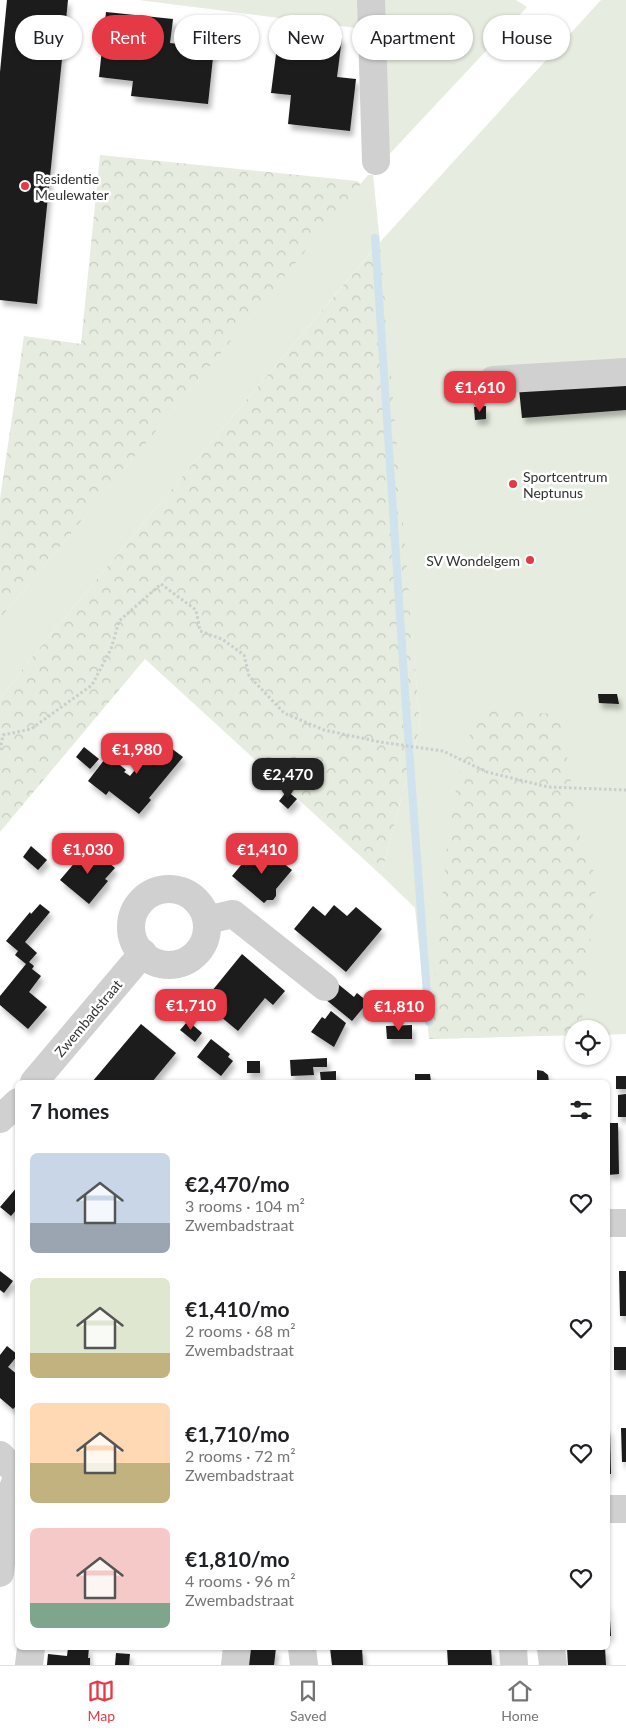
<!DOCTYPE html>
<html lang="en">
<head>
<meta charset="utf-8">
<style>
  body { margin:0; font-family:Lato,sans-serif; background:#f6f6f6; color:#202124; height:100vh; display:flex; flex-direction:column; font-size:19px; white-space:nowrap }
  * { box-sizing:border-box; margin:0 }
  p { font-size:16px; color:#757577 }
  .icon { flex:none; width:28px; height:28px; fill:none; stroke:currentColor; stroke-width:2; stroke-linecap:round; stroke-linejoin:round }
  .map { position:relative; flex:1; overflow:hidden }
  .details { position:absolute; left:15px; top:1080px; width:595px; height:570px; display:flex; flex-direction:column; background:#fff; border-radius:8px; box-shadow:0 1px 4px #0004 }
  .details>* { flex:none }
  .hud { position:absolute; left:15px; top:15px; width:596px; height:45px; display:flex; gap:10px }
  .fabs { position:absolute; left:565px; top:1020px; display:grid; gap:10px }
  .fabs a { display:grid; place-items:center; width:45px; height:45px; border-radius:50%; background:#fff; box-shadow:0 1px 4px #0004; font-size:25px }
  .price { position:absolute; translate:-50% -42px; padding:0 11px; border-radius:10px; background:#e63946; color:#fff; font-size:16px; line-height:32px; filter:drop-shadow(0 1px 2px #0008) }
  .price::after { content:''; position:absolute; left:50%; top:30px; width:15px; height:11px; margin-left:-8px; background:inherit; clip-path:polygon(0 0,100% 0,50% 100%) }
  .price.active { background:#222; color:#fff }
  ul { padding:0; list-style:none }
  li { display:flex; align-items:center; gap:15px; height:125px; padding:0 15px }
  li span { display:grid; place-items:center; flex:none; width:140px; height:100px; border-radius:8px; color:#555 }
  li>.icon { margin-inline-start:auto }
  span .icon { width:60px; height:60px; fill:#fffc; stroke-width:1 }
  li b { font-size:21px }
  h2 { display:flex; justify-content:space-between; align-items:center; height:60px; padding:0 15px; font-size:21px }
  .pill { padding:0 18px; border-radius:22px; background:#fff; box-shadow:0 1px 4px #0004; font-size:18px; line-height:45px }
  .pill.active { background:#e63946; color:#fff }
  .tabs { display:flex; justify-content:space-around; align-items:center; height:70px; border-top:1px solid #e0e0e0; background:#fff; font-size:14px; color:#757577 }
  .tabs a { display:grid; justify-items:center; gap:2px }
  .tabs .active { color:#e63946 }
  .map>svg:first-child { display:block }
  .green { fill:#e6ecdf }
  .forest { fill:url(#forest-crowns) }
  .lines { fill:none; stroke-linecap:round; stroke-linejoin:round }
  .stream { stroke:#cfe2ee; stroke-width:8 }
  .building { fill:#1a1a1a; filter:url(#shadow) }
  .path { stroke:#cdcdcd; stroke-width:3; stroke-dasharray:2.5 2.5; stroke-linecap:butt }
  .minor { stroke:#d0d0d0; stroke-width:28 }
  .poi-dot { fill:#e63946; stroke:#fff; stroke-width:2 }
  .labels { text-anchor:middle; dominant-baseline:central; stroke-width:5; stroke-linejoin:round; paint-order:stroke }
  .poi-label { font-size:14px; fill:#333; stroke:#fff; text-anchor:start }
  .street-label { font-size:14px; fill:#333; stroke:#fff }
</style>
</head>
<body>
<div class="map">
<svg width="626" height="1665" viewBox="0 0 626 1665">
  <defs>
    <pattern id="forest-crowns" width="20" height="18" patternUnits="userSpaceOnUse" patternTransform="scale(1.25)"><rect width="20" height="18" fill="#e6ecdf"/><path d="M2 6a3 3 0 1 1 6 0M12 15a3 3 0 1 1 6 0" fill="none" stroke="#c6cbc0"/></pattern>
    <filter id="shadow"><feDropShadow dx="3" dy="5.5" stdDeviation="2.5" flood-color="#0004"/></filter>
  </defs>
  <rect width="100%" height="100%" fill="#fff"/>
  <g class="green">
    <polygon points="139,0 363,0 364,29"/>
    <polygon points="378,0 516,0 527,7 382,162"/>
    <polygon points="601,0 626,0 626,1034 601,1035 601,1029 574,1029 574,1035 429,1039 415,908 381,875 420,727 379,243 201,454 28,662 0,699 0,619 368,175 373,175 380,242"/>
  </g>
  <g class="forest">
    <polygon points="100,155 357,181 361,184 0,619 0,499 24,336 81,344"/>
    <polygon points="380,242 420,727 381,875 145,659 0,832 0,699 28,662 201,454"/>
    <polygon points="476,710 560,714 583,855 597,876 581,1029 574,1029 574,1035 429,1039 450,814"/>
  </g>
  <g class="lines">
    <polyline class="stream" points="375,238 406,707 429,1022"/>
  </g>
  <g class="building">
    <polygon points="7,0 68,0 37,304 0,300 0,72"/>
    <polygon points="106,12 173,19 170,43 214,48 208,104 131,96 133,81 99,77"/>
    <polygon points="279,31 342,38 337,77 356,79 350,131 288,124 291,95 271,93"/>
    <polygon points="626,382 626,410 522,418 519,389"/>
    <polygon points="486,406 486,419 475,420 474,407"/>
    <polygon points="598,694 617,694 619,704 599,703"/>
    <polygon points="155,736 183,757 149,798 151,800 139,814 109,791 106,795 88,781 108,755 126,770 124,772 130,776 147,755 142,752"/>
    <polygon points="84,747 99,759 90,769 76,757"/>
    <polygon points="287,791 297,799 288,809 279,801"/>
    <polygon points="31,846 47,860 38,870 23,857"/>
    <polygon points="89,846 115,868 105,879 108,881 89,904 60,880"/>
    <polygon points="257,846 276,862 278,859 292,870 276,889 276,896 273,900 267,900 264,903 232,876"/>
    <polygon points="40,904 50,912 25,942 37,953 29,962 34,966 32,969 41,976 29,992 47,1007 28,1029 0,1005 0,996 26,964 15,955 18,951 6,941 30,912 31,914"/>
    <polygon points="334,905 347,916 356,907 382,929 346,972 294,929 313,906 325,916"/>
    <polygon points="242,954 285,991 273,1005 265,998 238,1031 203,1002"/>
    <polygon points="338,984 354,997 357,993 368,1002 352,1021 325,999"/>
    <polygon points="331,1011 346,1023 334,1047 311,1032 322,1017 325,1019"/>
    <polygon points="188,1021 202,1033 195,1042 180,1030"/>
    <polygon points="141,1024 176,1053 152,1082 92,1082"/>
    <polygon points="412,1025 412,1039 387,1039 386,1026"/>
    <polygon points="211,1039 230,1054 228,1057 233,1061 221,1076 197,1057"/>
    <polygon points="327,1058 327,1067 313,1067 314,1075 291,1076 290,1060"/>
    <rect x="247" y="1061" width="13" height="12"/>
    <polygon points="537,1070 543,1071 548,1075 549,1082 537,1082"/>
    <polygon points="336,1071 336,1082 321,1082 320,1072"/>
    <polygon points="415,1074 430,1074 431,1082 415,1082"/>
    <rect x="616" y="1076" width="10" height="13"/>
    <polygon points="626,1094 626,1117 618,1117 618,1095"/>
    <polygon points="608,1123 618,1123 619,1174 608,1175"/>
    <polygon points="18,1186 18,1211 16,1210 11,1216 0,1207"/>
    <polygon points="0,1271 13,1281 4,1293 0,1290"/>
    <polygon points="619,1271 626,1271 626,1316 620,1316"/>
    <polygon points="7,1346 18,1355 8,1367 18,1375 18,1404 13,1409 0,1398 0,1355"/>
    <rect x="614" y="1347" width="12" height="23"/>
    <polygon points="621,1428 626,1428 626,1462 622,1462"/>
    <polygon points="608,1429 610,1429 611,1474 608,1474"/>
    <polygon points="608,1604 609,1604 611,1636 608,1636"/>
    <polygon points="68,1648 89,1648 88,1658 90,1658 90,1665 47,1665 48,1654 67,1656"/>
    <polygon points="245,1648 276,1648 274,1665 244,1665"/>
    <polygon points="330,1648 362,1648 363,1665 332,1665"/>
    <polygon points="447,1648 491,1648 492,1665 448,1665"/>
    <polygon points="567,1648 605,1648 606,1665 568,1665"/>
    <polygon points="116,1653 130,1654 129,1665 115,1665"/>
  </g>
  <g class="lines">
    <polyline class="path" points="0,750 3,735 31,729 92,685 111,649 119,621 161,584 196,610 200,631 222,639 244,655 249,676 284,713 324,730 380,742 443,751 487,772 548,787 626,790"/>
    <g class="minor">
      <polyline points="371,0 376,161"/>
      <polyline points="493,380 626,372"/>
      <circle cx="169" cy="927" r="38"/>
      <polyline points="207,920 233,914 325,987"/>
      <polyline points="34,1082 143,953"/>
      <polyline points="0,1119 18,1102"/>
      <polyline points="608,1223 626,1223"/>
      <polyline points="0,1455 18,1474"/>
      <polyline points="608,1509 626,1509"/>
      <polyline points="0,1573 7,1504 18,1475"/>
      <polyline points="302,1648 304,1665"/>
      <polyline points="513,1648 514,1665"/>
      <polyline points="551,1648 553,1665"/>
      <polyline points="29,1665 31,1648"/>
      <polyline points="235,1665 237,1648"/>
    </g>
  </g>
  <g class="poi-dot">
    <circle cx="25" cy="186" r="5"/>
    <circle cx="513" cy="484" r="5"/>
    <circle cx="530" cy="560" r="5"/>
  </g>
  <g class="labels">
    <g class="poi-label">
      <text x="35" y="178">Residentie<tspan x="35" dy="16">Meulewater</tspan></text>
      <text x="523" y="476">Sportcentrum<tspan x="523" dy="16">Neptunus</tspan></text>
      <text x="520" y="560" text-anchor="end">SV Wondelgem</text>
    </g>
    <g class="street-label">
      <text transform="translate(88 1018) rotate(-50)">Zwembadstraat</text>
    </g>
  </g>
</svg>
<div class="fabs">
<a><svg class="icon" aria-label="locate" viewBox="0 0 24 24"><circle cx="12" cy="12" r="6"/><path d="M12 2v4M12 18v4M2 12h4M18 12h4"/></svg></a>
</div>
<b class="price" style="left:480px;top:413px">€1,610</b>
<b class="price" style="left:137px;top:775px">€1,980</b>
<b class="price active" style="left:288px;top:800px">€2,470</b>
<b class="price" style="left:88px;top:875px">€1,030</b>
<b class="price" style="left:262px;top:875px">€1,410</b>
<b class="price" style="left:191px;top:1031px">€1,710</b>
<b class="price" style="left:399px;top:1032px">€1,810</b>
<div class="hud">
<a class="pill">Buy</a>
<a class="pill active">Rent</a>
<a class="pill">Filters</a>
<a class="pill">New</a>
<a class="pill">Apartment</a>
<a class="pill">House</a>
</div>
<section class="details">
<h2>7 homes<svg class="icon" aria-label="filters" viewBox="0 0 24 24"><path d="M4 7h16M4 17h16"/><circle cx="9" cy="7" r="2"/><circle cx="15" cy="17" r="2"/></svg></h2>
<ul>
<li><span style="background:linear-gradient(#c9d6e8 70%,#9aa5b1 0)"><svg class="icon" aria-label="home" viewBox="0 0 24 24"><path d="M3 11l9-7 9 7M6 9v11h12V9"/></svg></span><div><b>€2,470/mo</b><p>3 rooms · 104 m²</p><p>Zwembadstraat</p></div><svg class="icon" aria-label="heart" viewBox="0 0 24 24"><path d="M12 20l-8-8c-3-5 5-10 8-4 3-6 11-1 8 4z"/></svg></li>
<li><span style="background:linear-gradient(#dfe7d0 75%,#c2b280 0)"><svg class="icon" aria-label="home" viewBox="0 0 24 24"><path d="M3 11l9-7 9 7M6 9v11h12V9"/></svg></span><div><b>€1,410/mo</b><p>2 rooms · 68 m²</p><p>Zwembadstraat</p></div><svg class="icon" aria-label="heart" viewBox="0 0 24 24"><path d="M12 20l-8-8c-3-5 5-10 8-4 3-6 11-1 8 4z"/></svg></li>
<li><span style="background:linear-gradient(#ffd9b3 60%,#c2b280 0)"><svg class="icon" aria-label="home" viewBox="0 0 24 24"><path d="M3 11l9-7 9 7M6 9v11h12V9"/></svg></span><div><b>€1,710/mo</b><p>2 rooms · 72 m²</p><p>Zwembadstraat</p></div><svg class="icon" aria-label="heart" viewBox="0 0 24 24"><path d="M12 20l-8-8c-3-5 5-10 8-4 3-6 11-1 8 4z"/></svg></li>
<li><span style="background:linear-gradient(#f6c9c9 75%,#7fa58c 0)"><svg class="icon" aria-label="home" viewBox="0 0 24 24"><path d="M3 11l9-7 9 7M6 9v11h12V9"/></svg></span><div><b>€1,810/mo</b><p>4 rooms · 96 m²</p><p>Zwembadstraat</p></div><svg class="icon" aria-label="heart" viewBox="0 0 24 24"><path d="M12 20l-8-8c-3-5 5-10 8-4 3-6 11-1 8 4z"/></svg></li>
</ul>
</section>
</div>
<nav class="tabs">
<a class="active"><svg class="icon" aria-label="map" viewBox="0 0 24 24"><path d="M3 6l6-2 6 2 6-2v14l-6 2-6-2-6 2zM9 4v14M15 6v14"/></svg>Map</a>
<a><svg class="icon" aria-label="saved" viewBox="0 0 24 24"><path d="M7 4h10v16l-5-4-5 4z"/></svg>Saved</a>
<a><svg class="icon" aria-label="home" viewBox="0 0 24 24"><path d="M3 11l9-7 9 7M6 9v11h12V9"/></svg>Home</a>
</nav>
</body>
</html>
